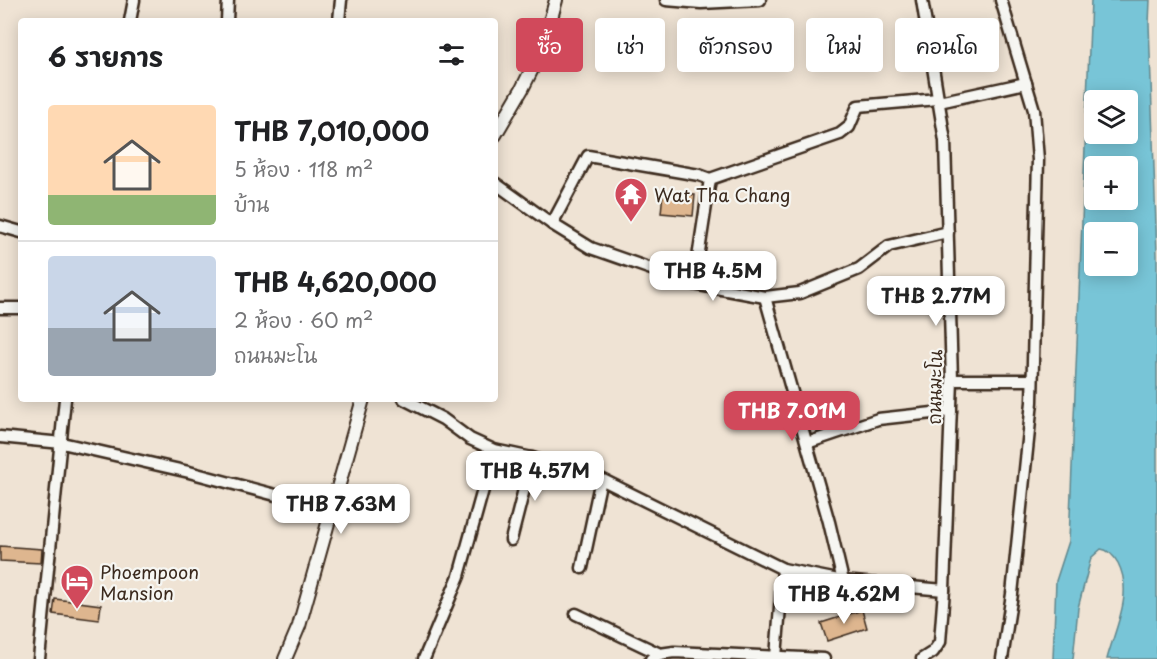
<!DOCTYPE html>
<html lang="th">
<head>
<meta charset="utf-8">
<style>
  body { margin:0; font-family:"Playpen Sans","Playpen Sans Thai",sans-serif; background:#f2f2f2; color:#202124; height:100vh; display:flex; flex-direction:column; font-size:22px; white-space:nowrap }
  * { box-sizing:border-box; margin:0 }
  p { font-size:20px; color:#757577 }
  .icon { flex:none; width:33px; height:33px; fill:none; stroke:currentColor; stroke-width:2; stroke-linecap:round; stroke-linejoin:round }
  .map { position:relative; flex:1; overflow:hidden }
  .sheet { position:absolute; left:18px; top:18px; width:480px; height:384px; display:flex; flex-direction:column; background:#fff; border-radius:6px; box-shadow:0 3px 15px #0003 }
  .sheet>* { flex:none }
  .top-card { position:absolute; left:516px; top:18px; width:550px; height:54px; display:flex; gap:12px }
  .fabs { position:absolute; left:1084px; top:90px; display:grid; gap:12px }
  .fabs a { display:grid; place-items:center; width:54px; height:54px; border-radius:6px; background:#fff; box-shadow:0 3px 15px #0003; font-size:30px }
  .price { position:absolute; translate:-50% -51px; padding:0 14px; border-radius:12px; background:#fff; color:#222; font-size:20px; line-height:39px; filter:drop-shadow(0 2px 3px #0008) }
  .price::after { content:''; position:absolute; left:50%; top:36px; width:18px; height:14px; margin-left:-9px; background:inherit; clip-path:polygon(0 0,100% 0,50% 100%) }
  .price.active { background:#d1495b; color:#fff }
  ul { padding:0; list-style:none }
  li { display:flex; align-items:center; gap:18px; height:150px; padding:0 30px }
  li+li { border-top:2px solid #e0e0e0 }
  li span { display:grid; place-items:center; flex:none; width:168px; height:120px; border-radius:6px; color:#555 }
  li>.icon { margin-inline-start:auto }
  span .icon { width:72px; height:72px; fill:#fffc; stroke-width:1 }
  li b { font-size:26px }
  h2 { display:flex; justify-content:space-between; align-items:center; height:72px; padding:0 30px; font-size:26px }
  .chip { padding:0 21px; border-radius:6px; background:#fff; box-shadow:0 3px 15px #0003; font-size:21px; line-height:54px }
  .chip.active { background:#d1495b; color:#fff }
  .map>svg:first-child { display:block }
  .water { fill:#78c5d7; stroke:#60878d; stroke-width:1.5; fill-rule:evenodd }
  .building { fill:#deb68f; stroke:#3b2a1e; stroke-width:1.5 }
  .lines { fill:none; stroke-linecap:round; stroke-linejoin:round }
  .minor-casing { stroke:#3b2a1e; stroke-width:15 }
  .tertiary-casing { stroke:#3b2a1e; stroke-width:16 }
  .minor { stroke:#f6f6f2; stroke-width:10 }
  .tertiary { stroke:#f6f6f2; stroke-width:12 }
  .labels { text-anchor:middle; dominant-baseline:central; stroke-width:4.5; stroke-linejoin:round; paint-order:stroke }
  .poi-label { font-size:18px; fill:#3b2a1e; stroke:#f6f6f2; text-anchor:start }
  .street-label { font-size:18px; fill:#3b2a1e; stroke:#f6f6f2 }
</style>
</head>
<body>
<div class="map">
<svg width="1157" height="659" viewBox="0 0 1157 659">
  <rect width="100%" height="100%" fill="#efe3d4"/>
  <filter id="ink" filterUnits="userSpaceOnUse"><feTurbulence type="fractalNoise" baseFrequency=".0167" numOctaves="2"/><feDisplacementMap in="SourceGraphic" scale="12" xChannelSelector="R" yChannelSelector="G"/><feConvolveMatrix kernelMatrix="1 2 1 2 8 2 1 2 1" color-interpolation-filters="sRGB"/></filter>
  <g filter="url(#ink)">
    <path class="water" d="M1091 0H1150L1149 24 1157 255V659H1107C1115 628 1134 594 1118 563 1114 556 1109 550 1101 549L1091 558 1078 608 1073 659H1053L1056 581 1069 541ZM1095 100H1128V134H1095ZM1095 166H1128V200H1095ZM1095 232H1128V266H1095Z"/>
    <g class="building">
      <polygon points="663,193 695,195 693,216 661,213"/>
      <polygon points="0,546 42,549 41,563 0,561"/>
      <polygon points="55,599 101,605 99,620 53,614"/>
      <polygon points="862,610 867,628 827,641 821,623"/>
    </g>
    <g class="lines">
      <g class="minor-casing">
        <g id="minor">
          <polyline points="666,0 701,3 760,0"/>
          <polyline points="1001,0 1034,110 1038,160 1032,402 1012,594 1002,659"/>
          <polyline points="130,21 134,0"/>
          <polyline points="227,21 228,0"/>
          <polyline points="339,21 341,0"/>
          <polyline points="939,102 1026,83"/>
          <polyline points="495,183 552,224 591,248 694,284 765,297 800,293 859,269 889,246 948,232"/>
          <polyline points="552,224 588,156 699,175 710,179 840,134 849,127 858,106 938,99"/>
          <polyline points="0,226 21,232"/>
          <polyline points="694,284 710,179"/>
          <polyline points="765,297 829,522 843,581"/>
          <polyline points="0,308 21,308"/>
          <polyline points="952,380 1032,380"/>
          <polyline points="404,399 443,419 470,439 494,450 532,458 601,479 783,569 843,581 944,590"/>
          <polyline points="0,437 62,443 189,472 332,510"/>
          <polyline points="807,443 878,419 951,411"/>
          <polyline points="511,540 532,458"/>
          <polyline points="582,568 601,479"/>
          <polyline points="576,614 660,654"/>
          <polyline points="776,657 783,569"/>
          <polyline points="39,659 65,399"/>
          <polyline points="424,659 459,576 494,450"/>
          <polyline points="651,659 660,654 674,652 824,659"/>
          <polyline points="922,659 933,652 940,642 944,590 952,380 945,141 922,0"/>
        </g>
      </g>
      <g class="tertiary-casing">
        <g id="tertiary">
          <polyline points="495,135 522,89 543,47 556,0"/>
          <polyline points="285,659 299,626 363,399"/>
        </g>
      </g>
      <use href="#minor" class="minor"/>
      <use href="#tertiary" class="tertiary"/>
    </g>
  </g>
  <defs>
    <g id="temple-pin" transform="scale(1.725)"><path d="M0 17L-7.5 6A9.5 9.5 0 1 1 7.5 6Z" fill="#d1495b" stroke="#f6f6f2"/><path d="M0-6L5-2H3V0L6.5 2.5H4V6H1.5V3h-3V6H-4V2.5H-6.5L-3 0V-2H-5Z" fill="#fff"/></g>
    <g id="hotel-pin" transform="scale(1.725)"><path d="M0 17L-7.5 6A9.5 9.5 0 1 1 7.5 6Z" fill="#d1495b" stroke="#f6f6f2"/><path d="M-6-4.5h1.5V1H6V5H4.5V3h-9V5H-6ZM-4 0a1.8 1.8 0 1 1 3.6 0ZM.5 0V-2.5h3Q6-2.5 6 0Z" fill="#fff"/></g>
  </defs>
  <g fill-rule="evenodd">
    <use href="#temple-pin" x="631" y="194"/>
    <use href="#hotel-pin" x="77" y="581"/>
  </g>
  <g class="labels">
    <g class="poi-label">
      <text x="654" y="194">Wat Tha Chang</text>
      <text x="100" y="571">Phoempoon<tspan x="100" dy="21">Mansion</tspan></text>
    </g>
    <g class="street-label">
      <text transform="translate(934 387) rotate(-89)">ถนนมะโน</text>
    </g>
  </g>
</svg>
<div class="fabs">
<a><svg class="icon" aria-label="layers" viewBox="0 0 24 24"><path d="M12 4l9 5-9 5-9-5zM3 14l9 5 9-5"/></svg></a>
<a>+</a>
<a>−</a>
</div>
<b class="price" style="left:713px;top:302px">THB 4.5M</b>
<b class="price" style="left:936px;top:327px">THB 2.77M</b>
<b class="price active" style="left:792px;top:442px">THB 7.01M</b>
<b class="price" style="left:535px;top:502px">THB 4.57M</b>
<b class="price" style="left:341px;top:535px">THB 7.63M</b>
<b class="price" style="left:844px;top:625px">THB 4.62M</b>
<div class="top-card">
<a class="chip active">ซื้อ</a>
<a class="chip">เช่า</a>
<a class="chip">ตัวกรอง</a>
<a class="chip">ใหม่</a>
<a class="chip">คอนโด</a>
</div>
<section class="sheet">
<h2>6 รายการ<svg class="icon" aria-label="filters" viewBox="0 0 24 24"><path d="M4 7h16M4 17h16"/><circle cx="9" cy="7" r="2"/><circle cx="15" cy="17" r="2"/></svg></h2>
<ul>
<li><span style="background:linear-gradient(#ffd9b3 75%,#8fb573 0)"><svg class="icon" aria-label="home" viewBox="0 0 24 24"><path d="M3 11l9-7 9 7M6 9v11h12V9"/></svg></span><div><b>THB 7,010,000</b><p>5 ห้อง · 118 m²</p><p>บ้าน</p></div></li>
<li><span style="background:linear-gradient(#c9d6e8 60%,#9aa5b1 0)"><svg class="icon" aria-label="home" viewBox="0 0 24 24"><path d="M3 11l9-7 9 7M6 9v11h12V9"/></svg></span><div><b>THB 4,620,000</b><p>2 ห้อง · 60 m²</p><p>ถนนมะโน</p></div></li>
</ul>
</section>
</div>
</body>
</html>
